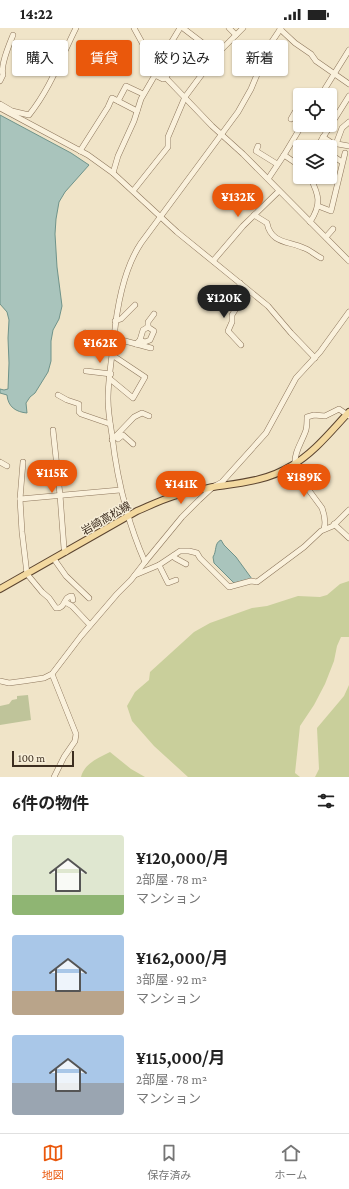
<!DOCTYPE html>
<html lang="ja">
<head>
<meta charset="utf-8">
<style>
  body { margin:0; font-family:"Crimson Pro","Noto Sans JP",serif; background:#f2f2f2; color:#222; height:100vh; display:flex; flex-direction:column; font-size:15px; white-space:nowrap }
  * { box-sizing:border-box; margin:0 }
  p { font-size:13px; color:#767676 }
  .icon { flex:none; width:22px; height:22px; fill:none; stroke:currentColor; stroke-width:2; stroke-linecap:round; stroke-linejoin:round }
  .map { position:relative; height:749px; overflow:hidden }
  .panel { display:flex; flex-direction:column; background:#fff; flex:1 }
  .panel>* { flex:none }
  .guide { position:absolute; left:12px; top:12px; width:325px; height:36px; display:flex; gap:8px }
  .tools { position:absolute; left:293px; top:60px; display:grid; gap:8px }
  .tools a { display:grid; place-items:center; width:44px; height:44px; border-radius:4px; background:#fff; box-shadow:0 1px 3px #0004; font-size:20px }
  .scale { position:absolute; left:12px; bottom:10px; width:62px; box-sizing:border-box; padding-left:4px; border:2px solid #3d2e20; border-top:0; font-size:11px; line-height:14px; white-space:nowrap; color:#3d2e20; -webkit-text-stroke:3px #f7eed8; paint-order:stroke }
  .price { position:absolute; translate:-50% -34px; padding:0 9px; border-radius:14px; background:#ea580c; color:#fff; font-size:13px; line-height:26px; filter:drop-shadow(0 1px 2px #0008) }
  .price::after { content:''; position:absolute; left:50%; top:24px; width:12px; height:9px; margin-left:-6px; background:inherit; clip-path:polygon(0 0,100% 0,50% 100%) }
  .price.current { background:#222; color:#fff }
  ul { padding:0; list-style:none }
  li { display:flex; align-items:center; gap:12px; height:100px; padding:0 12px }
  li span { display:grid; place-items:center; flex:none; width:112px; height:80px; border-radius:4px; color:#555 }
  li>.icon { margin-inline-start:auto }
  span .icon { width:48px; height:48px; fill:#fffc; stroke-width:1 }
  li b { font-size:17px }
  h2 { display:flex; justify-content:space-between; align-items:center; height:48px; padding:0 12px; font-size:17px }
  .chip { padding:0 14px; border-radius:4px; background:#fff; box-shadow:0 1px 3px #0004; font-size:14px; line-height:36px }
  .chip.current { background:#ea580c; color:#fff }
  .status { display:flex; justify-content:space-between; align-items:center; height:28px; padding:0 20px; background:#fff; direction:ltr }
  .status svg { height:11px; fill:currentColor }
  .menu { display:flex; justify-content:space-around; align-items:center; height:56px; border-top:1px solid #e0e0e0; background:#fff; font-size:11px; color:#767676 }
  .menu a { display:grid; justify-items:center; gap:2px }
  .menu .current { color:#ea580c }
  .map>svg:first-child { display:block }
  .green { fill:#c9cf9b }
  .cemetery { fill:#bfc49a }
  .water { fill:#a9c4bc; stroke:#6f938a }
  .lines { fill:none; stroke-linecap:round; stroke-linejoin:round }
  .minor-casing { stroke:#8d765c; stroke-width:6 }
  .major-casing { stroke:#5b4430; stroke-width:8 }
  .minor { stroke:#faf1dc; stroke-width:5 }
  .major { stroke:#f3d9a0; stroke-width:6 }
  .labels { text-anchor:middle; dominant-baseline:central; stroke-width:3; stroke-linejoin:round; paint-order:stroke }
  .street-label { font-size:11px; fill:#3d2e20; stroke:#f7eed8 }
</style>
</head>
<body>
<div class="status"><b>14:22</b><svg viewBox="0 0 49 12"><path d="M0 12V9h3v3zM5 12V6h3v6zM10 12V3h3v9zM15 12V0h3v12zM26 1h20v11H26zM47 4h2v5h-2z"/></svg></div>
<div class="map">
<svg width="349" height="749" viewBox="0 0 349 749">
  <rect width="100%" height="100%" fill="#f0e4c8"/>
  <g class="green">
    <polygon points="349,553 349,609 341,609 337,618 334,633 325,656 314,677 300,698 295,745 300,749 188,749 154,718 132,693 127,678 135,664 149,652 150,644 194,604 210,595 252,580 267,578 298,568 320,569 327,567 340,556"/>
    <polygon points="349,657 349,749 315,749 319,741 317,700 344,668"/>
    <path d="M110 724 131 741 145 749H81C85 735 98 730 110 724Z"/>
  </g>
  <polygon class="cemetery" points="28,667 31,692 0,697 0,678 9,676 12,672 17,671 17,668"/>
  <g class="water">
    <path d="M0 87 71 125 89 137 65 164 59 174 56 191 55 206 57 239 62 278 59 291 53 302 51 313V333L48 344 35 365 30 369 26 375 27 385C16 384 8 379 7 367L0 365V361L4 362 8 361 9 335 8 310 9 292 7 284 0 276Z"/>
    <path d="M221 512 224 517 236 529 252 551 234 555 214 535 213 529C217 523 214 515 221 512Z"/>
  </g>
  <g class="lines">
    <g class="minor-casing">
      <g id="minor">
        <polyline points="134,0 150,29 166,50 212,98 243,126 349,233"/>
        <polyline points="183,0 217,26"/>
        <polyline points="229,0 236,7"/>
        <polyline points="280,1 295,15 311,26 316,33 349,56"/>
        <path d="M0 53 3 47C0 38 9 17 13 7"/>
        <polyline points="321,67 349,22"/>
        <polyline points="118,73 126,58 143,66"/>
        <path d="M0 76 12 83 29 87C50 61 61 30 76 0"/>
        <polyline points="0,80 88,127 113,145 177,204 268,278 291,305 315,330"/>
        <polyline points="291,91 295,84 297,83 300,85"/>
        <polyline points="320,97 328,102"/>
        <polyline points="323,109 332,115 349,118"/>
        <polyline points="336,116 342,100 349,94"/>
        <polyline points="258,118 256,123 277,136"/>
        <polyline points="317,119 349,68"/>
        <polyline points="80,123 108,79 112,70 137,83"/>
        <polyline points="330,126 342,134"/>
        <polyline points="284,127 300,138"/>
        <polyline points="113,145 118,128 134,93 141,71 155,47 163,51 166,50 168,46 168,43 160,33 180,0"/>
        <path d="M310 149C319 167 322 176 310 194"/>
        <polyline points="268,151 284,127 302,97"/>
        <polyline points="133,163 168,119 168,109 185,69 217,26 243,0"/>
        <polyline points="318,178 331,183 345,125"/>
        <path d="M254 187 267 195C271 216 289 213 304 220 310 222 315 227 321 230"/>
        <polyline points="326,209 333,201"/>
        <polyline points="213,233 243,198 279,163"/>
        <polyline points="240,255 239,276 232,287 232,294 228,303 241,317"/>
        <polyline points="115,293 121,291 135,277"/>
        <polyline points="85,305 99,323"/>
        <polyline points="88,309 85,320 113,325"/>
        <polyline points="114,310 151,320"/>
        <polyline points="140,312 145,314 150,312 154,303 148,299"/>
        <polyline points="136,316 140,312 143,302 148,299 148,294 154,286"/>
        <polyline points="86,343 111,346"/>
        <polyline points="110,351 133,370 145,349 112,327"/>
        <polyline points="58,367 67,372 79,376 79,384 81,386 110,396"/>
        <polyline points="53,402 60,467 64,520 66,524"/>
        <polyline points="118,411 123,407 133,416"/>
        <polyline points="112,412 134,389 142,385 149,388"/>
        <polyline points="0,434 7,438"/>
        <path d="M23 434 20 471 22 504 27 546 42 564 49 570 56 580C66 581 63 568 72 568L73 572"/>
        <path d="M295 436C294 424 302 414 306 402 307 398 307 393 307 389L314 387 325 388 339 381 349 388"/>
        <path d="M291 438 322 480C325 488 326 494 324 501"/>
        <polyline points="20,471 120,462"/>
        <polyline points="334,496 349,510"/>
        <polyline points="173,528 175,530 186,536"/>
        <polyline points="54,531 66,548 89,570"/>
        <path d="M145 534C127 493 117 451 112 407 110 395 108 383 108 371 108 351 112 330 114 310 117 278 123 242 141 215L238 84 251 61 269 18 281 0"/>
        <polyline points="159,537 168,555 176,552"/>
        <polyline points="135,547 159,537 180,523 189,523 197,525 200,530 229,559 251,553 257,554 304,519 321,503 333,498 349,482"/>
        <polyline points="65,574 72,578 90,597"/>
        <polyline points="52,646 76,706 75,713 64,729 54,749"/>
        <polyline points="0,653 9,655 24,653 44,650 52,646 81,608 117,566 131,552 145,534 182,489 199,472 213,459 222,454 266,405 296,350 320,324 349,284"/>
      </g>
    </g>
    <g class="major-casing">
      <path id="major" d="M0 561 137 483C149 478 161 472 174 468 186 464 200 462 213 459 240 455 267 453 291 438 314 425 331 403 349 384"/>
    </g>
    <use href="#minor" class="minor"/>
    <use href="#major" class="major"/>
  </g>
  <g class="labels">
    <g class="street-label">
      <text transform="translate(106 490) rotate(-30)">岩崎高松線</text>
    </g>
  </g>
</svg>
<div class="tools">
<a><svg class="icon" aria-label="locate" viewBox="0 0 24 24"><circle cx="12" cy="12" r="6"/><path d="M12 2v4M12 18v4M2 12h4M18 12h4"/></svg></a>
<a><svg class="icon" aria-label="layers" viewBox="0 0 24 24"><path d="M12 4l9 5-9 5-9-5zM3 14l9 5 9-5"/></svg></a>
</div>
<div class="scale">100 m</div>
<b class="price" style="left:238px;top:190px">¥132K</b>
<b class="price current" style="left:224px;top:291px">¥120K</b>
<b class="price" style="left:100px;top:336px">¥162K</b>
<b class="price" style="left:52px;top:466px">¥115K</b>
<b class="price" style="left:304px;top:470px">¥189K</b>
<b class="price" style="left:181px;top:477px">¥141K</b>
<div class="guide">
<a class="chip">購入</a>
<a class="chip current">賃貸</a>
<a class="chip">絞り込み</a>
<a class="chip">新着</a>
</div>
</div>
<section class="panel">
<h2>6件の物件<svg class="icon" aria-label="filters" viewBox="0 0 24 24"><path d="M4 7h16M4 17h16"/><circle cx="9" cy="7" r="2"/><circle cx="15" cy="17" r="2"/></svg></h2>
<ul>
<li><span style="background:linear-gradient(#dfe7d0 75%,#8fb573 0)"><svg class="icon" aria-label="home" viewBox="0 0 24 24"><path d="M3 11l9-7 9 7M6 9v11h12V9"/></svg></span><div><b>¥120,000/月</b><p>2部屋 · 78 m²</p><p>マンション</p></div></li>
<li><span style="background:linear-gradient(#a9c7e8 70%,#b9a48a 0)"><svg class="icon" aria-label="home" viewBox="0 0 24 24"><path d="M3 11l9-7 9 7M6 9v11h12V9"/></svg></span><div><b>¥162,000/月</b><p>3部屋 · 92 m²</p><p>マンション</p></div></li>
<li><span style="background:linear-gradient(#a9c7e8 60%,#9aa5b1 0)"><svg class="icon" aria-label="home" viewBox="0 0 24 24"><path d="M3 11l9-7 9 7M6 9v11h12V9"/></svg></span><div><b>¥115,000/月</b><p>2部屋 · 78 m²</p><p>マンション</p></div></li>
</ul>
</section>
<nav class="menu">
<a class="current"><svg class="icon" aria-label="map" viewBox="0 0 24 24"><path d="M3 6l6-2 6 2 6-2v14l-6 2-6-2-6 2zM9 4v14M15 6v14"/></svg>地図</a>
<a><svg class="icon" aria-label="saved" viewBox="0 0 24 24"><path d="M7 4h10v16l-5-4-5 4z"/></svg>保存済み</a>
<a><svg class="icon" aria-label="home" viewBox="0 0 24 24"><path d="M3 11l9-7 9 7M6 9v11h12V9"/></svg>ホーム</a>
</nav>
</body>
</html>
